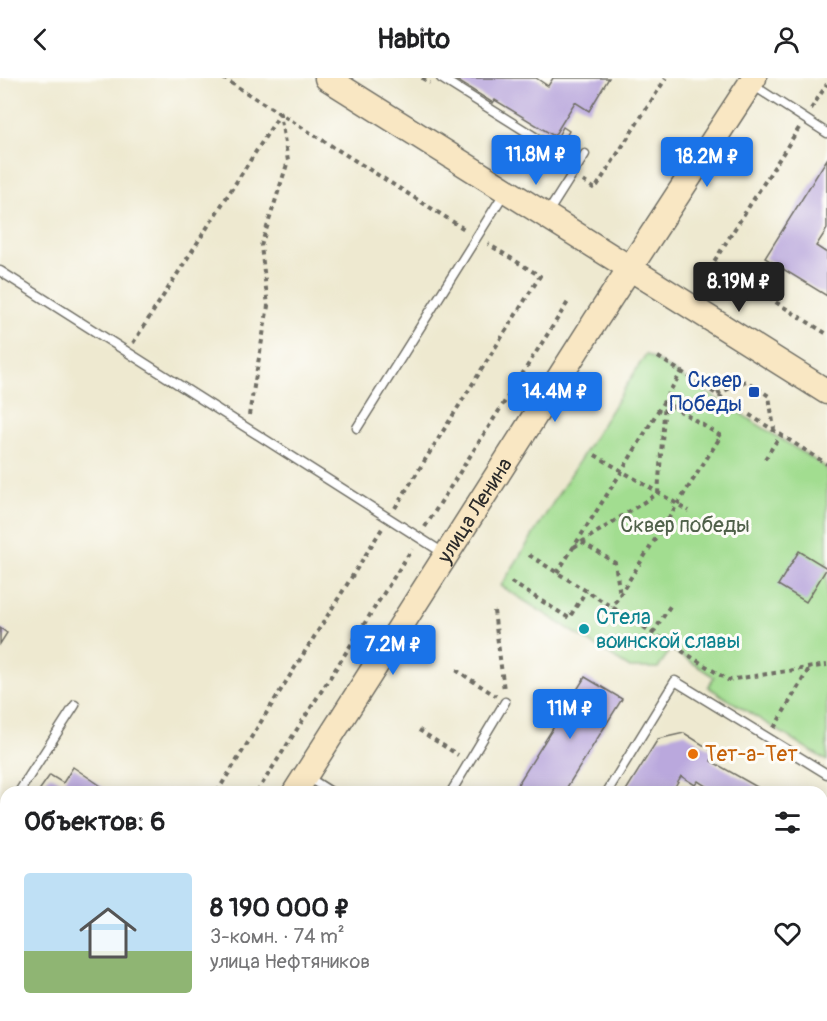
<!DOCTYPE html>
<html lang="ru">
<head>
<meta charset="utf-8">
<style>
  body { margin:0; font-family:Pangolin,sans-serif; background:#f2f2f2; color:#202124; height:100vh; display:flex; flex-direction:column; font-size:22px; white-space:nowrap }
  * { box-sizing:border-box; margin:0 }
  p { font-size:20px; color:#757577 }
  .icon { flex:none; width:33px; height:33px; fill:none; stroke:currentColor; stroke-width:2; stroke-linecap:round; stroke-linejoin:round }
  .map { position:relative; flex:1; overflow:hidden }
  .panel { position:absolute; left:0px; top:708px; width:828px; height:236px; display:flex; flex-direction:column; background:#fff; border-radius:18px 18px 0 0; box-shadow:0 3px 15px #0003 }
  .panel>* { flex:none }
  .price { position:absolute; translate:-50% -51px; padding:0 14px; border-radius:6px; background:#1a73e8; color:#fff; font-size:20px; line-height:39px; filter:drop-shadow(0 2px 3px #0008) }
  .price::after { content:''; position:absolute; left:50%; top:36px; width:18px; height:14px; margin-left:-9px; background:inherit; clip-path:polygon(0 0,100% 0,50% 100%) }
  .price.on { background:#222; color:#fff }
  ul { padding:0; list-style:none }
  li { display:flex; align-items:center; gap:18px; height:150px; padding:0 24px }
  li span { display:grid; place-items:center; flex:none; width:168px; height:120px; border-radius:6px; color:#555 }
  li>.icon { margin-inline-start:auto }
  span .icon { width:72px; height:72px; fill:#fffc; stroke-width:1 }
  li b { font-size:26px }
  h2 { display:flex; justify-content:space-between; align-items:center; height:72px; padding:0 24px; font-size:26px }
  header { display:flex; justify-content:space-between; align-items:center; height:78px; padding:0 24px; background:#fff; font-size:27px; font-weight:700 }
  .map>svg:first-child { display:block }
  .green { fill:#a2dd90; stroke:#66845e; stroke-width:1.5 }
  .building { fill:#baa8dd }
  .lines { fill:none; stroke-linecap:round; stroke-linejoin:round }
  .lane-casing { stroke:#6f6e65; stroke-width:11 }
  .street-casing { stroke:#6f6e65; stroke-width:20 }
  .secondary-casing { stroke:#6f6e65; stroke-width:27 }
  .path { stroke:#6f6e65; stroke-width:4; stroke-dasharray:4.5 4.5; stroke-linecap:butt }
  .lane { stroke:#fff; stroke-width:8 }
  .street { stroke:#fff; stroke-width:16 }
  .secondary { stroke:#f9e7c3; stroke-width:24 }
  .transit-dot { fill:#1a4fb4; stroke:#fdfcf7; stroke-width:2 }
  .culture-dot { fill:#0f9aa8; stroke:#fdfcf7; stroke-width:2 }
  .food-dot { fill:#e8710a; stroke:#fdfcf7; stroke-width:2 }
  .labels { text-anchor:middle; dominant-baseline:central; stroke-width:6; stroke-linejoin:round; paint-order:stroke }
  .transit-label { font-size:21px; fill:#164399; stroke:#fdfcf7; text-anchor:end }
  .street-label { font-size:21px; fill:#2b2b2b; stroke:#fdfcf7 }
  .park-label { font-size:21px; fill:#4f6049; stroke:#fdfcf7 }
  .culture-label { font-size:21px; fill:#0d838f; stroke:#fdfcf7; text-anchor:start }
  .food-label { font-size:21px; fill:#c56008; stroke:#fdfcf7; text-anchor:start }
</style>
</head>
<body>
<header><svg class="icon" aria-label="back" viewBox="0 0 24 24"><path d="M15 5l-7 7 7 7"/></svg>Habito<svg class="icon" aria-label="person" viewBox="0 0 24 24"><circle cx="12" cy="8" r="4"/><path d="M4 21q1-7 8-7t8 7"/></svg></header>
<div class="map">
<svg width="827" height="943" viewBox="0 0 827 943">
  <rect width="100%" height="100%" fill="#fdfcf7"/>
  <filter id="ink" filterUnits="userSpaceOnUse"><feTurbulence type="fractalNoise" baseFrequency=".0167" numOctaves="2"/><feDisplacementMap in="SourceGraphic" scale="12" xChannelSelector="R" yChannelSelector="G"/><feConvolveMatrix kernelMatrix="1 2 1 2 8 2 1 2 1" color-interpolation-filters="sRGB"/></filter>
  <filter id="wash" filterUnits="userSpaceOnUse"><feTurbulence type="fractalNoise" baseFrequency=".008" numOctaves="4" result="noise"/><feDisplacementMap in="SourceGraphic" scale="24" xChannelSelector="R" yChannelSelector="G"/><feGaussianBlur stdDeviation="1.35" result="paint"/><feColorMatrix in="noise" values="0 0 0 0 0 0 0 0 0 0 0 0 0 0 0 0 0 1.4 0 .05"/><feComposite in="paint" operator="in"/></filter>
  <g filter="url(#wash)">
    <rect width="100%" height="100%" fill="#eee9d0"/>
    <g class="green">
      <polygon points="646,276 827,390 827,683 708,609 714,599 671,571 658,590 630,590 501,508"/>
      <polygon points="404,938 490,938 486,943 401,943"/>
    </g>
    <g id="blocks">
      <g class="building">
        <polygon points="453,0 536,0 548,8 553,0 609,0 589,33 575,24 554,58 495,22 493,25"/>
        <polygon points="563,49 569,53 564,62 558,58"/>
        <polygon points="827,81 827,151 816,168 827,175 827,218 765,180"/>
        <polygon points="799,473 827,490 806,524 778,507"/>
        <polygon points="0,550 7,555 0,566"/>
        <polygon points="585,599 622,621 564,714 513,714"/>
        <polygon points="684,655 716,675 711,683 766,714 715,714 698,703 695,707 681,698 672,714 625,714 658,661"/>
        <polygon points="73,689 110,714 38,714 50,697 63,705"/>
        <polygon points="822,748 827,751 827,827 825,831 827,833 827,887 822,895"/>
        <polygon points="6,933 6,938 22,938 31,943 0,943"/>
        <polygon points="321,938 387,938 383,943 331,943"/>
        <polygon points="525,938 597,938 605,943 521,943"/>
      </g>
    </g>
  </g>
  <g filter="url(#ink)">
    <use href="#blocks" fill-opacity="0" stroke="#6f6e65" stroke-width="1.5"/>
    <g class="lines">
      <g class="lane-casing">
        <g id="lane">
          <polyline points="441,0 578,86"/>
          <polyline points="751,6 827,55"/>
          <polyline points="547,136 585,76"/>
          <polyline points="0,193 445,476"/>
          <polyline points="357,350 505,114"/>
          <polyline points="306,698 331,714"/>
          <polyline points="19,714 75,627"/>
          <polyline points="451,714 505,624"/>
          <polyline points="607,714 675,603 827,696"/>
          <polyline points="0,744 6,735"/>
          <polyline points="0,890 6,880"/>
          <polyline points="643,938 652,943"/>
          <polyline points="504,943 508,938"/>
        </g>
      </g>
      <g class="street-casing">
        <polyline id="street" points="822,943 827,936"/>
      </g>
      <g class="secondary-casing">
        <g id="secondary">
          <polyline points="327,0 827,314"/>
          <path id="s1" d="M295 714 596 242 754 0"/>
          <polyline points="0,864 6,868"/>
          <polyline points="113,938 121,943"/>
          <polyline points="152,943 156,938"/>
        </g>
      </g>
      <g class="path">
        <polyline points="223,0 466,152"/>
        <polyline points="422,0 430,5"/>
        <polyline points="811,31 827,6"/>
        <polyline points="799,50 713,185 827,256"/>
        <polyline points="583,103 595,111 666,0"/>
        <polyline points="133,265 280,36 288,83 261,168 268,228 249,337"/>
        <polyline points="658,279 827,386"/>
        <polyline points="717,316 746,303 769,318 774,351"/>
        <polyline points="595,377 689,433"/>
        <polyline points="765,381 781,356"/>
        <polyline points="395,430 540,198 488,166"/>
        <polyline points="425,449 568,224"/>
        <polyline points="582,464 615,485 620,517"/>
        <polyline points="574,469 658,415 665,324 721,358 612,529"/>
        <polyline points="529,477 728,602 827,587"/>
        <polyline points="557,495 622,393 682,293"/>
        <polyline points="511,504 569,540 586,513"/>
        <polyline points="494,533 504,612"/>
        <polyline points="653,555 672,525"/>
        <polyline points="456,592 496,618"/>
        <polyline points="774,650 810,589"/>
        <polyline points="419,652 458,677"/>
        <polyline points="217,714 383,449"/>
        <polyline points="257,714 412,471"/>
        <polyline points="0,829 6,833"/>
        <polyline points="47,938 54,943"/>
      </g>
      <use href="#lane" class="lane"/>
      <use href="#street" class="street"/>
      <use href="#secondary" class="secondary"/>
    </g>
  </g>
  <rect class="transit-dot" x="748" y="308" width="12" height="12" rx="3"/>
  <circle class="culture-dot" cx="584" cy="551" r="6"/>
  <circle class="food-dot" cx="693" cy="676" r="6"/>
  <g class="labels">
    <g class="transit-label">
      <text x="742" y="302">Сквер<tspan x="742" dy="24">Победы</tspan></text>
    </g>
    <g class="street-label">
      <text stroke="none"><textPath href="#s1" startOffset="334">улица Ленина</textPath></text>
    </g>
    <g class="park-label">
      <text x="685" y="447">Сквер победы</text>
    </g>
    <g class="culture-label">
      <text x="596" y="539">Стела<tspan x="596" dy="24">воинской славы</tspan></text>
    </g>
    <g class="food-label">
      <text x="705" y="676">Тет-а-Тет</text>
    </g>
  </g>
</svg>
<b class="price" style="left:536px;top:108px">11.8M ₽</b>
<b class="price" style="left:707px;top:110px">18.2M ₽</b>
<b class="price on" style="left:739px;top:235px">8.19M ₽</b>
<b class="price" style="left:555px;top:345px">14.4M ₽</b>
<b class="price" style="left:393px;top:598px">7.2M ₽</b>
<b class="price" style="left:570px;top:662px">11M ₽</b>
<section class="panel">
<h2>Объектов: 6<svg class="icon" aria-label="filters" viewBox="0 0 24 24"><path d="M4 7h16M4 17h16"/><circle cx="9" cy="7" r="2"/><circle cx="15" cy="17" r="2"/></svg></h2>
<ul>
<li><span style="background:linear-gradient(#bfe0f5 65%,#8fb573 0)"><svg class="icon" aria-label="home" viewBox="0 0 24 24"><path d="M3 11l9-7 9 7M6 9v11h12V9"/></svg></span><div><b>8 190 000 ₽</b><p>3-комн. · 74 m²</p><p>улица Нефтяников</p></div><svg class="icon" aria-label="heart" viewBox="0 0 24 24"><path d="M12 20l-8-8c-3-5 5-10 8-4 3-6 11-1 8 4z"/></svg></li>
</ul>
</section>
</div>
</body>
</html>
